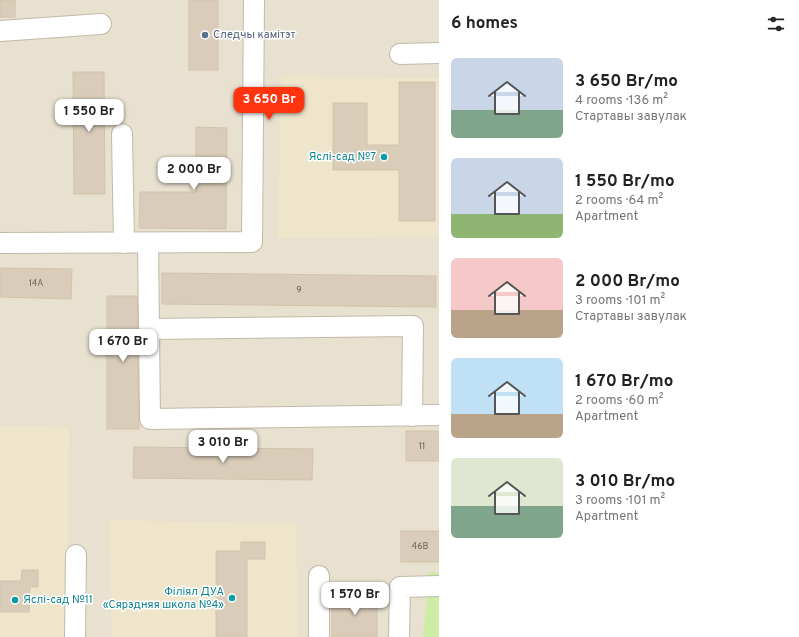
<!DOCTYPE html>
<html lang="en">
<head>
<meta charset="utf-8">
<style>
  body { margin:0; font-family:Overpass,sans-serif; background:#f6f6f6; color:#222; height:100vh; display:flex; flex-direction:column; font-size:15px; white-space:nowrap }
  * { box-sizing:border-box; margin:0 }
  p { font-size:13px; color:#767676 }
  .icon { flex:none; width:22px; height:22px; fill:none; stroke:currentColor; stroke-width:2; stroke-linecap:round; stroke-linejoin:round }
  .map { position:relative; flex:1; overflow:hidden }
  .side { display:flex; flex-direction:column; background:#fff; width:360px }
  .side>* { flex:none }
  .price { position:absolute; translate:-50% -34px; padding:0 9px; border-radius:8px; background:#fff; color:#222; font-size:13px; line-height:26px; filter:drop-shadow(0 1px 2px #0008) }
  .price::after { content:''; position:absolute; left:50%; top:24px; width:12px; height:9px; margin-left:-6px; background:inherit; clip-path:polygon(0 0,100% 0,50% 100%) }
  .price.active { background:#ff340e; color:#fff }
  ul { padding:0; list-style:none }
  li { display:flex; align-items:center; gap:12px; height:100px; padding:0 12px }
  li span { display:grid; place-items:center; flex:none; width:112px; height:80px; border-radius:6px; color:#555 }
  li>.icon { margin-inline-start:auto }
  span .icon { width:48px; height:48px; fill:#fffc; stroke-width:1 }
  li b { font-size:17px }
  h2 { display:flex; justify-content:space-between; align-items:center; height:48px; padding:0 12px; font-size:17px }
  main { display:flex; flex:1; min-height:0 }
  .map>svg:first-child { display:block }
  .residential { fill:#e8e1d0 }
  .education { fill:#eee5cb }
  .green { fill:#cdeda7 }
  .building { fill:#d9cdba; stroke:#d2c2aa }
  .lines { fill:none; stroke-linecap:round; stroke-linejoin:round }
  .minor-casing { stroke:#c3b9a8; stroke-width:22 }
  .minor { stroke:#fff; stroke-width:20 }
  .service-dot { fill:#5c6f8a; stroke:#fff; stroke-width:1.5 }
  .culture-dot { fill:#0f9aa8; stroke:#fff; stroke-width:1.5 }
  .labels { text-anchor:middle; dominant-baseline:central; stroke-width:3; stroke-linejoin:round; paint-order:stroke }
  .number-label { font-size:9px; fill:#6b6254 }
  .service-label { font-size:11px; fill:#4e5e75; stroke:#fff; text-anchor:start }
  .culture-label { font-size:11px; fill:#0d838f; stroke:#fff; text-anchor:end }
</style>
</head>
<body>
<main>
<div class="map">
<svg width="439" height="637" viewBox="0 0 439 637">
  <rect width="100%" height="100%" fill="#f3efe3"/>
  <rect class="residential" x="0" y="0" width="439" height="637"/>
  <g class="education">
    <polygon points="281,76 439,78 439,237 278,238"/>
    <polygon points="0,426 69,427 67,637 0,637"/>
    <polygon points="109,520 296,524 298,637 112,637"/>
  </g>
  <polygon class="green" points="429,572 439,572 439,637 423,637"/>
  <g class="building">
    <rect x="0" y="0" width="15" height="17"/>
    <rect x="189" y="0" width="29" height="70"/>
    <polygon points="73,72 104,72 105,194 74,194"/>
    <polygon points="399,82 435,82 435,221 399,221 399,170 333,170 333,103 367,103 367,145 399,145"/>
    <polygon points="196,127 227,128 226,229 139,228 140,192 196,192"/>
    <polygon points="0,268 72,269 71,299 0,297"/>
    <polygon points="162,273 436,276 436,307 162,304"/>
    <polygon points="107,296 137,296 139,429 107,429"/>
    <rect x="406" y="431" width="33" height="30"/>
    <polygon points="134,447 313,449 312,480 133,478"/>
    <rect x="401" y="531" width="38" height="31"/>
    <polygon points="241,542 265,542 265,559 247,559 247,637 216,637 216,551 241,551"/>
    <polygon points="22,570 38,570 38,587 30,587 29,612 0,612 0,581 21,581"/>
    <polygon points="377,595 377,637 332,637 332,596"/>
  </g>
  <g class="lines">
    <g class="minor-casing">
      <g id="minor">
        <polyline points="0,31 101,24"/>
        <polyline points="400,54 439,53"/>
        <polyline points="122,134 124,243"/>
        <polyline points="0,243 252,242 254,0"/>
        <polyline points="148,243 150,419 439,415"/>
        <polyline points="149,329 413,326 412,416"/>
        <polyline points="75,637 76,555"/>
        <polyline points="319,637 319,576"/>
        <polyline points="399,637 400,587 439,586"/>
      </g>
    </g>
    <use href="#minor" class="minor"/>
  </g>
  <circle class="service-dot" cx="205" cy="35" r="4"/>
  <g class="culture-dot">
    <circle cx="384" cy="157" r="4"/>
    <circle cx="232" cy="598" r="4"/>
    <circle cx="15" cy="600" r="4"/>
  </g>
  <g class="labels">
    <g class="number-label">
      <text x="36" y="283">14А</text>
      <text x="299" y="290">9</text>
      <text x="422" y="446">11</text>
      <text x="420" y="546">46В</text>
    </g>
    <g class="service-label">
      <text x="213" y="35">Следчы камітэт</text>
    </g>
    <g class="culture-label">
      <text x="376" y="157">Яслі-сад №7</text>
      <text x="224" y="592">Філіял ДУА<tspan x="224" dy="13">«Сярэдняя школа №4»</tspan></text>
      <text x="23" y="600" text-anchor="start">Яслі-сад №11</text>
    </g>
  </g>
</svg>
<b class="price active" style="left:269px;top:121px">3 650 Br</b>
<b class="price" style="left:89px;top:133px">1 550 Br</b>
<b class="price" style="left:194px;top:191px">2 000 Br</b>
<b class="price" style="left:123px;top:363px">1 670 Br</b>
<b class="price" style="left:223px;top:464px">3 010 Br</b>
<b class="price" style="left:355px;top:616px">1 570 Br</b>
</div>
<section class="side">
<h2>6 homes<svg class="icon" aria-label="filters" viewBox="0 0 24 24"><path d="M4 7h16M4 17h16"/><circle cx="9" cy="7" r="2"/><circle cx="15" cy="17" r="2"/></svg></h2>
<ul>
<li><span style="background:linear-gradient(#c9d6e8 65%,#7fa58c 0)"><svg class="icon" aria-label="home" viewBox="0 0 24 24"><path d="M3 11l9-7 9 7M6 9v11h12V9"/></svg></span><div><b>3 650 Br/mo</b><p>4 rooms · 136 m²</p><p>Стартавы завулак</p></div></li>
<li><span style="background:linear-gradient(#c9d6e8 70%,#8fb573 0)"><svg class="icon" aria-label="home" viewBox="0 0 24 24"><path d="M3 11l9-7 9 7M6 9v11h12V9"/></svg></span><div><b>1 550 Br/mo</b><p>2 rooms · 64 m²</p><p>Apartment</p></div></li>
<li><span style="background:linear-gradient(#f6c9c9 65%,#b9a48a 0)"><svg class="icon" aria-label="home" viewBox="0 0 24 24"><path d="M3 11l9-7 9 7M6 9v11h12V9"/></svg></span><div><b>2 000 Br/mo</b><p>3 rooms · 101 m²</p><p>Стартавы завулак</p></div></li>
<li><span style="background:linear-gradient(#bfe0f5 70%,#b9a48a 0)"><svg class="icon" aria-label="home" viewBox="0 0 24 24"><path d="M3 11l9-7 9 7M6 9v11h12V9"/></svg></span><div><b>1 670 Br/mo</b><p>2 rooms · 60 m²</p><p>Apartment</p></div></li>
<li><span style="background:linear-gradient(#dfe7d0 60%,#7fa58c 0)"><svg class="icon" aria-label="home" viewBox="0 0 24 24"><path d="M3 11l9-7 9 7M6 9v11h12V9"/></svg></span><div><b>3 010 Br/mo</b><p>3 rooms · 101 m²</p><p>Apartment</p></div></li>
</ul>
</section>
</main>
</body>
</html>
